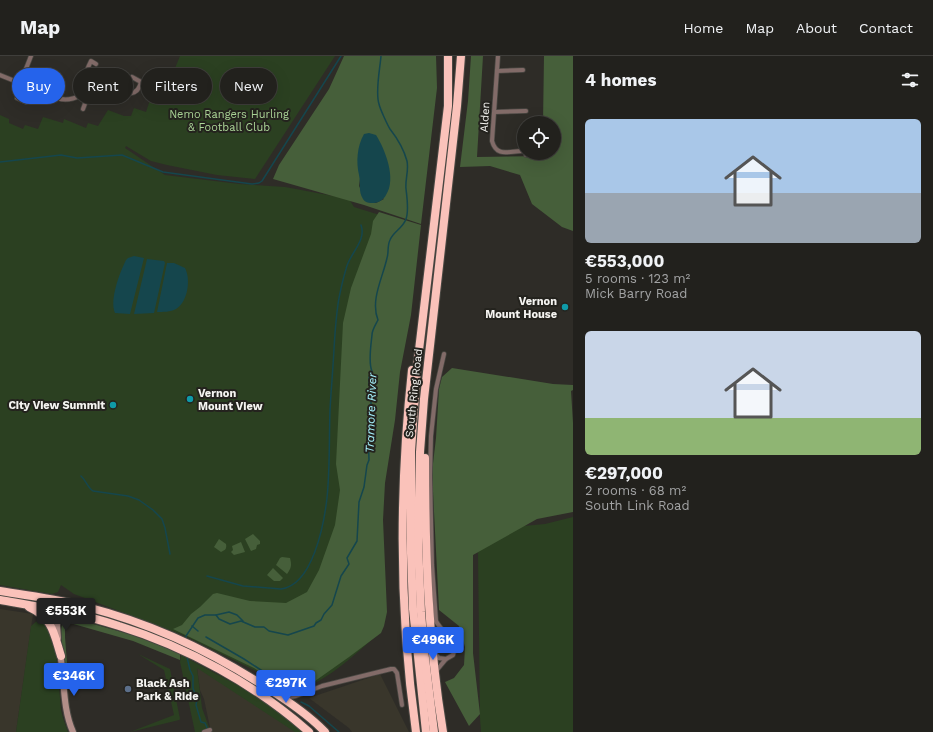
<!DOCTYPE html>
<html lang="en">
<head>
<meta charset="utf-8">
<style>
  body { margin:0; font-family:"Work Sans",sans-serif; background:#2e2e2a; color:#f1f3f6; height:100vh; display:flex; flex-direction:column; font-size:15px; white-space:nowrap }
  * { box-sizing:border-box; margin:0 }
  p { font-size:13px; color:#a2a3a4 }
  .icon { flex:none; width:22px; height:22px; fill:none; stroke:currentColor; stroke-width:2; stroke-linecap:round; stroke-linejoin:round }
  .map { position:relative; flex:1; overflow:hidden }
  .details { display:flex; flex-direction:column; background:#22211d; width:360px }
  .details>* { flex:none }
  .hud { position:absolute; left:12px; top:12px; width:380px; height:36px; display:flex; gap:8px }
  .fabs { position:absolute; left:517px; top:60px; display:grid; gap:8px }
  .fabs a { display:grid; place-items:center; width:44px; height:44px; border-radius:50%; background:#22211d; box-shadow:0 4px 16px #0002,0 0 0 1px #3f3e3b; font-size:20px }
  .price { position:absolute; translate:-50% -34px; padding:0 9px; border-radius:4px; background:#2563eb; color:#fff; font-size:13px; line-height:26px; filter:drop-shadow(0 1px 2px #0008) }
  .price::after { content:''; position:absolute; left:50%; top:24px; width:12px; height:9px; margin-left:-6px; background:inherit; clip-path:polygon(0 0,100% 0,50% 100%) }
  .price.on { background:#222; color:#fff }
  ul { padding:0; list-style:none }
  li { display:grid; align-content:center; gap:8px; height:212px; padding:0 12px }
  li span { display:grid; place-items:center; height:124px; border-radius:6px; color:#555 }
  li>.icon { margin-inline-start:auto }
  span .icon { width:72px; height:72px; fill:#fffc; stroke-width:1 }
  li b { font-size:17px }
  h2 { display:flex; justify-content:space-between; align-items:center; height:48px; padding:0 12px; font-size:17px }
  .pill { padding:0 14px; border-radius:18px; background:#22211d; box-shadow:0 4px 16px #0002,0 0 0 1px #3f3e3b; font-size:14px; line-height:36px }
  .pill.on { background:#2563eb; color:#fff }
  header { display:flex; align-items:center; gap:24px; box-sizing:border-box; height:56px; padding:0 20px; background:#22211d; border-bottom:1px solid #3f3e3b }
  header strong { font-size:19px }
  nav { display:flex; gap:22px; margin-inline-start:auto; font-size:14px }
  main { display:flex; flex:1; min-height:0 }
  .map>svg:first-child { display:block }
  .built { fill:#39362b }
  .green { fill:#2b4021 }
  .forest { fill:#465f3a; fill-rule:evenodd }
  .water { fill:#15464d }
  .lines { fill:none; stroke-linecap:round; stroke-linejoin:round }
  .stream { stroke:#15464d; stroke-width:1.5 }
  .street-casing { stroke:#4a4843; stroke-width:5.5 }
  .secondary-casing { stroke:#4a4843; stroke-width:8 }
  .highway-casing { stroke:#4a4843; stroke-width:10 }
  .street { stroke:#826b68; stroke-width:4 }
  .secondary { stroke:#b28e89; stroke-width:6 }
  .highway { stroke:#fac2ba; stroke-width:8 }
  .culture-dot { fill:#0f9aa8; stroke:#24231e; stroke-width:1.5 }
  .service-dot { fill:#5c6f8a; stroke:#24231e; stroke-width:1.5 }
  .labels { text-anchor:middle; dominant-baseline:central; stroke-width:4; stroke-linejoin:round; paint-order:stroke }
  .park-label { font-size:11px; fill:#acd698; stroke:#24231e }
  .street-label { font-size:11px; fill:#f5f4f1; stroke:#24231e }
  .poi-label { font-size:11px; font-weight:bold; fill:#f5f4f1; stroke:#24231e; text-anchor:end }
  .water-label { font-size:12px; font-style:italic; fill:#a6f2fd; stroke:#24231e }
</style>
</head>
<body>
<header>
<strong>Map</strong>
<nav><a>Home</a><a>Map</a><a>About</a><a>Contact</a></nav>
</header>
<main>
<div class="map">
<svg width="573" height="676" viewBox="0 0 573 676">
  <rect width="100%" height="100%" fill="#2e2c27"/>
  <g class="built">
    <polygon points="0,553 33,558 16,676 0,676"/>
    <polygon points="197,611 299,676 211,676 204,643 200,634"/>
    <polygon points="380,618 409,676 352,676 349,672 309,642"/>
  </g>
  <g class="green">
    <path d="M180 0H335L255 123 217 119 167 109 151 105 126 90 125 92 165 119 239 128 285 131 349 143 354 151 415 170 383 422 379 577C355 599 323 629 290 637L288 636 254 614 183 579 74 538 61 529 58 536 52 538 0 529V59L9 63V67L23 73 25 69 38 73 43 61 63 67 64 63 86 72 88 67 98 70 108 54 124 60H131L134 52 146 56 150 44 157 46 160 37 164 39Z"/>
    <polygon points="573,461 573,676 481,676 480,662 478,496 513,471 545,468"/>
    <polygon points="45,563 56,595 61,654 63,662 68,676 16,676 31,570 37,565"/>
    <polygon points="138,598 170,613 180,663 179,664 130,676 174,659 164,614"/>
    <polygon points="181,599 258,640 304,676 295,676 197,612 202,652 209,671 209,676 195,676 180,606"/>
  </g>
  <g class="forest">
    <path d="M344 0H436L437 32 421 168 364 149 273 123 279 109 329 33ZM360 123 384 143 376 147 367 146 359 130Z"/>
    <polygon points="471,0 483,0 477,101 543,100 543,97 554,97 554,67 543,67 544,0 573,0 573,175 562,171 532,148 520,119 490,110 460,111 468,45"/>
    <polygon points="379,156 421,169 411,259 400,316 395,364 385,427 383,464 387,556 384,570 381,577 349,601 308,630 299,633 288,635 254,612 173,573 182,569 191,558 200,551 213,538 217,537 250,545 286,547 307,536 319,514 335,469 340,434 336,408 343,267 351,232 371,178 373,165"/>
    <polygon points="452,312 553,328 573,329 573,334 571,335 573,367 573,456 537,463 473,499 473,597 480,658 469,670 445,626 454,622 464,609 465,591 459,570 439,554 432,416 436,382 439,333 442,321"/>
    <polygon points="253,478 260,485 260,488 257,489 256,493 251,495 245,483"/>
    <path d="M219 483 226 488C227 493 225 494 221 496L214 491Z"/>
    <polygon points="241,486 245,496 234,499 231,496 233,494 232,490"/>
    <path d="M282 501 290 502C292 510 291 512 287 518L276 509 280 502Z"/>
    <polygon points="273,512 283,522 280,525 274,525 267,519"/>
    <path d="M65 560 132 579 180 597V604L133 585 70 567 65 570V581L67 607H65C63 593 58 572 65 560Z"/>
  </g>
  <g class="water">
    <path d="M369 77 376 79C385 93 397 123 386 139 384 143 379 147 374 147 370 147 365 147 363 143 358 135 361 128 359 119 356 106 357 90 364 78Z"/>
    <path d="M134 200 144 202 130 258 115 257C109 244 120 216 126 204L128 202Z"/>
    <polygon points="147,203 164,205 165,207 154,257 134,258"/>
    <path d="M167 207H174L185 212C191 223 188 246 176 253 171 256 162 256 157 256Z"/>
  </g>
  <g class="lines">
    <g class="stream">
      <polyline points="0,106 61,99 77,102 122,99 163,116 252,128 259,127 262,125 341,0"/>
      <path d="M81 420C86 424 87 431 93 435L128 440 139 444 153 454 162 463 165 472 170 498"/>
      <path d="M207 520 243 530 281 533C313 529 324 468 327 442 330 413 329 383 330 354 331 334 333 314 334 293 335 276 336 259 339 242 341 232 343 223 346 213 349 198 367 185 361 169"/>
      <path d="M216 559 219 563 230 568 241 565 255 571H264L269 575 288 579 314 570 316 567 321 564 324 558 332 549 341 520 349 508 347 502 357 485 359 446 364 431 367 409 369 404 368 375 371 350V345L373 338C369 331 367 322 372 315 368 307 371 289 372 279 372 274 376 268 378 264 370 244 383 221 387 202 389 196 387 190 390 184 393 176 403 172 406 163 409 155 407 141 406 133 405 123 409 115 407 105 404 94 397 82 390 73 388 70 380 53 379 48 375 36 380 13 381 0"/>
      <polyline points="192,570 198,575"/>
      <polyline points="206,581 244,603 287,631"/>
      <polyline points="186,583 186,580 198,562 205,559 216,559 229,556 237,559 243,565"/>
      <polyline points="187,601 190,614 193,620 193,632 197,644 196,649 201,666 205,667 208,674"/>
      <polyline points="301,646 309,650 339,676"/>
    </g>
    <g class="street-casing">
      <g id="street">
        <path d="M498 0 492 85C497 103 511 94 524 95"/>
        <polyline points="497,15 523,14"/>
        <path d="M0 19 57 42C74 48 87 34 103 30 116 31 136 48 141 26L132 21"/>
        <polyline points="20,28 31,0"/>
        <polyline points="17,42 26,46 29,45 34,33"/>
        <path d="M83 53C89 38 85 41 84 28 83 20 88 12 91 5L96 8"/>
        <polyline points="495,56 526,55"/>
        <polyline points="526,99 526,97"/>
        <polyline points="434,597 439,602 446,603"/>
        <path d="M436 615 446 603 453 599 455 592C452 581 441 575 436 565L432 509 430 419 431 380 436 333 444 298"/>
        <polyline points="282,639 290,641 296,640 322,630 391,613 394,613 397,617 402,649"/>
        <polyline points="204,676 210,674"/>
      </g>
    </g>
    <g class="secondary-casing">
      <g id="secondary">
        <polyline points="58,582 57,570 59,545"/>
        <path d="M60 597C65 624 62 651 73 676"/>
      </g>
    </g>
    <g class="highway-casing">
      <g id="highway">
        <path d="M412 314C399 434 399 556 416 676"/>
        <path d="M425 402C425 493 428 585 443 676"/>
        <path d="M0 535C29 540 59 543 87 551 149 567 210 595 264 630 285 643 308 658 325 676"/>
        <path d="M0 544C40 551 80 557 119 570 187 591 256 629 309 676"/>
        <path d="M29 551C53 562 54 578 61 600"/>
        <polyline points="426,676 413,553 411,497 411,395 417,311 448,50 448,0"/>
        <polyline points="434,676 424,594 421,556 418,488 420,396 424,343 457,50 461,0"/>
      </g>
    </g>
    <use href="#street" class="street"/>
    <use href="#secondary" class="secondary"/>
    <use href="#highway" class="highway"/>
  </g>
  <g class="culture-dot">
    <circle cx="565" cy="251" r="4"/>
    <circle cx="190" cy="343" r="4"/>
    <circle cx="113" cy="349" r="4"/>
  </g>
  <circle class="service-dot" cx="128" cy="633" r="4"/>
  <g class="labels">
    <g class="park-label">
      <text x="229" y="58">Nemo Rangers Hurling<tspan x="229" dy="13">&amp; Football Club</tspan></text>
    </g>
    <g class="street-label">
      <text transform="translate(485 61) rotate(-86)">Alden</text>
      <text transform="translate(414 337) rotate(-84)">South Ring Road</text>
    </g>
    <g class="poi-label">
      <text x="557" y="245">Vernon<tspan x="557" dy="13">Mount House</tspan></text>
      <text x="198" y="337" text-anchor="start">Vernon<tspan x="198" dy="13">Mount View</tspan></text>
      <text x="105" y="349">City View Summit</text>
      <text x="136" y="627" text-anchor="start">Black Ash<tspan x="136" dy="13">Park &amp; Ride</tspan></text>
    </g>
    <g class="water-label">
      <text transform="translate(371 357) rotate(-88)">Tramore River</text>
    </g>
  </g>
</svg>
<div class="fabs">
<a><svg class="icon" aria-label="locate" viewBox="0 0 24 24"><circle cx="12" cy="12" r="6"/><path d="M12 2v4M12 18v4M2 12h4M18 12h4"/></svg></a>
</div>
<b class="price on" style="left:66px;top:576px">€553K</b>
<b class="price" style="left:433px;top:605px">€496K</b>
<b class="price" style="left:74px;top:641px">€346K</b>
<b class="price" style="left:286px;top:648px">€297K</b>
<div class="hud">
<a class="pill on">Buy</a>
<a class="pill">Rent</a>
<a class="pill">Filters</a>
<a class="pill">New</a>
</div>
</div>
<section class="details">
<h2>4 homes<svg class="icon" aria-label="filters" viewBox="0 0 24 24"><path d="M4 7h16M4 17h16"/><circle cx="9" cy="7" r="2"/><circle cx="15" cy="17" r="2"/></svg></h2>
<ul>
<li><span style="background:linear-gradient(#a9c7e8 60%,#9aa5b1 0)"><svg class="icon" aria-label="home" viewBox="0 0 24 24"><path d="M3 11l9-7 9 7M6 9v11h12V9"/></svg></span><div><b>€553,000</b><p>5 rooms · 123 m²</p><p>Mick Barry Road</p></div></li>
<li><span style="background:linear-gradient(#c9d6e8 70%,#8fb573 0)"><svg class="icon" aria-label="home" viewBox="0 0 24 24"><path d="M3 11l9-7 9 7M6 9v11h12V9"/></svg></span><div><b>€297,000</b><p>2 rooms · 68 m²</p><p>South Link Road</p></div></li>
</ul>
</section>
</main>
</body>
</html>
